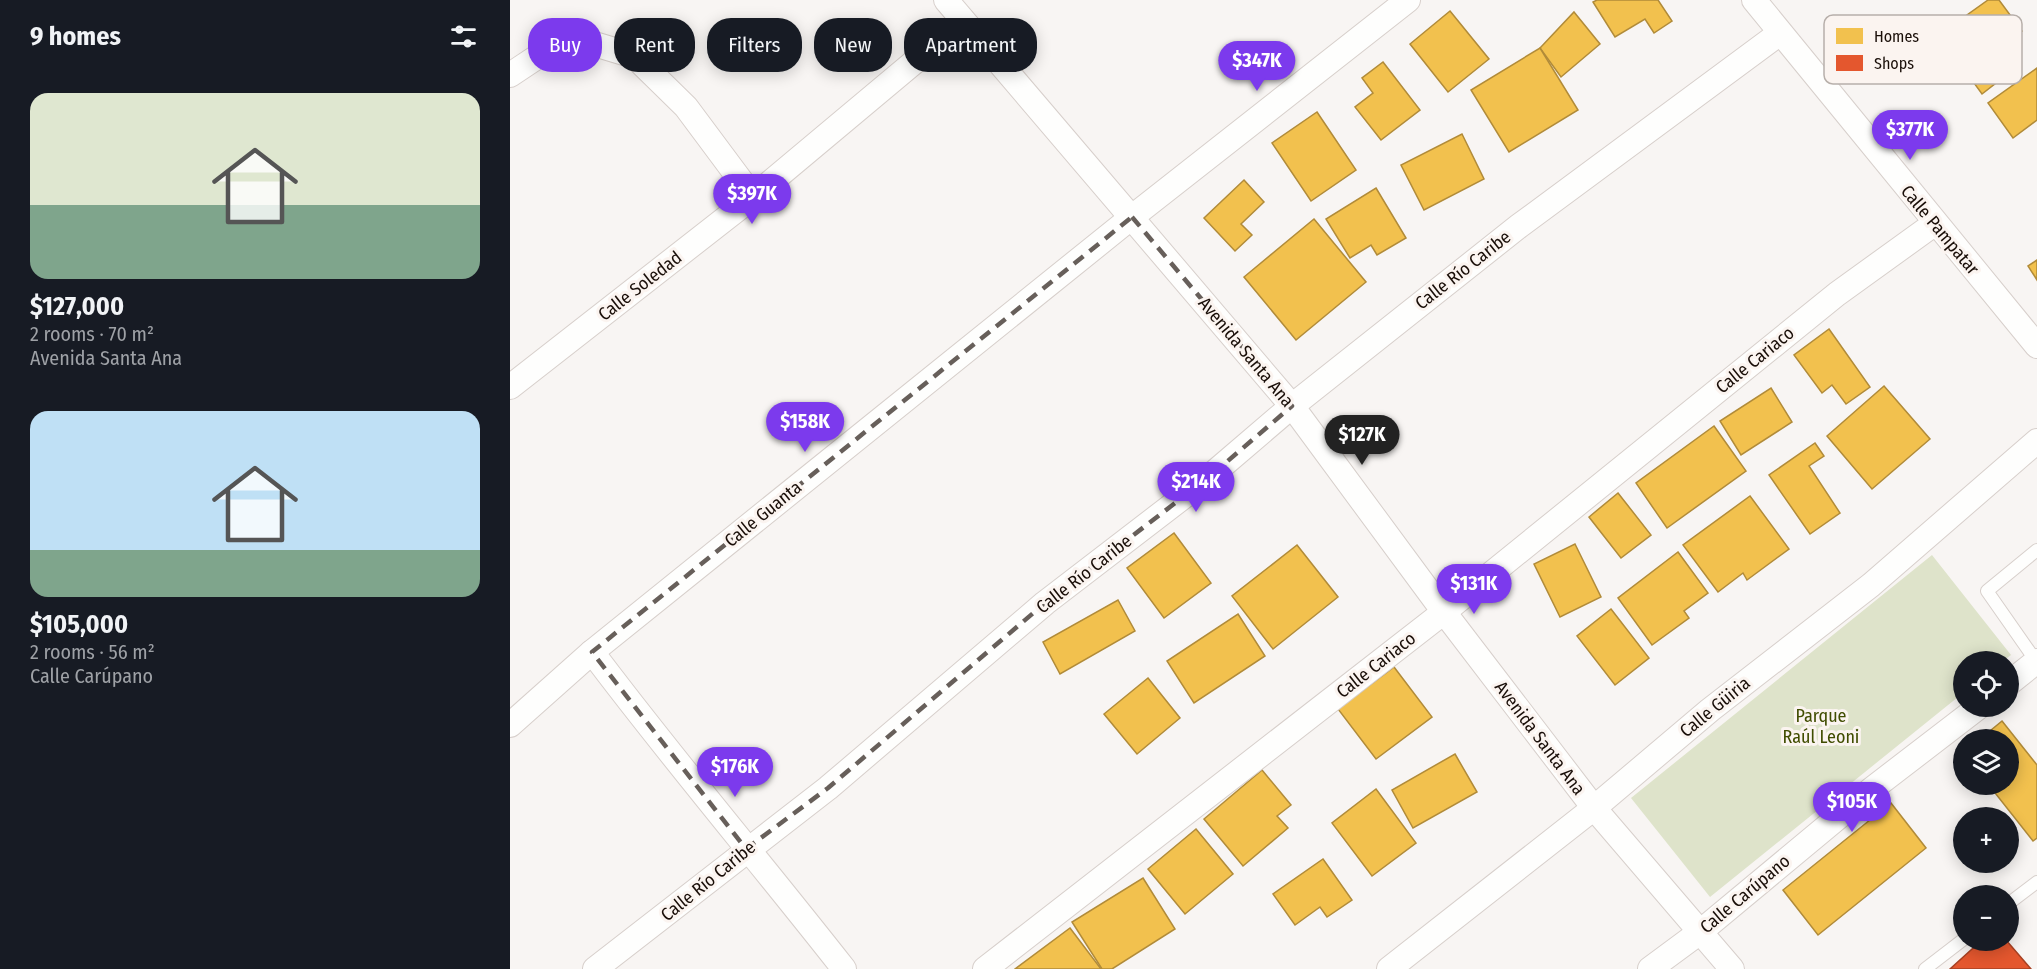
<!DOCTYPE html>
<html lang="en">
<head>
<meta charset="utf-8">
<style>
  body { margin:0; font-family:"Fira Sans Condensed",sans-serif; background:#242831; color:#f1f3f6; height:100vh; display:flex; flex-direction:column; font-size:22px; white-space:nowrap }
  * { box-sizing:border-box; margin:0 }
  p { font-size:20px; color:#9ea1a6 }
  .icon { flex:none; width:33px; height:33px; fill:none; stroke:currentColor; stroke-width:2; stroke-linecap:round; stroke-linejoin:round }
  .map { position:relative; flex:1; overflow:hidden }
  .details { display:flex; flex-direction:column; background:#171b24; width:510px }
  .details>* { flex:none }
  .guide { position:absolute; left:18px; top:18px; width:570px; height:54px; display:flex; gap:12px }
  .buttons { position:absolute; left:1443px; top:651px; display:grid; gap:12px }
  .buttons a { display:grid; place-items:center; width:66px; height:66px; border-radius:50%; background:#171b24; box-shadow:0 3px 15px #0003; font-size:30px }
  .price { position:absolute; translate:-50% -51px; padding:0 14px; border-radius:21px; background:#7c3aed; color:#fff; font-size:20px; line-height:39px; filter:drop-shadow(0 2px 3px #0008) }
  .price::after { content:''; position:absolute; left:50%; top:36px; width:18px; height:14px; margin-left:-9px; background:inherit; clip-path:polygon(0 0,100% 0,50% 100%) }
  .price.selected { background:#222; color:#fff }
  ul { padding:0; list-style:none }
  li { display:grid; align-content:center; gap:12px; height:318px; padding:0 30px }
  li span { display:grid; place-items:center; height:186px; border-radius:18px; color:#555 }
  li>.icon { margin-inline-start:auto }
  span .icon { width:108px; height:108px; fill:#fffc; stroke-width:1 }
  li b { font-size:26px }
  h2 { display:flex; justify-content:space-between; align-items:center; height:72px; padding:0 30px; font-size:26px }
  .chip { padding:0 21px; border-radius:24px; background:#171b24; box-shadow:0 3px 15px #0003; font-size:21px; line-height:54px }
  .chip.selected { background:#7c3aed; color:#fff }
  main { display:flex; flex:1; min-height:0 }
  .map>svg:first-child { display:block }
  .green { fill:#dee3ca }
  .homes { fill:#f2c14e; stroke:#b18b39; stroke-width:1.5 }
  .shops { fill:#e4572e; stroke:#a74123; stroke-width:1.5 }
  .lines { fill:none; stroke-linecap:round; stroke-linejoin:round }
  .lane-casing { stroke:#d7cfcb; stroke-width:14 }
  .street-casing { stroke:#d7cfcb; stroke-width:26 }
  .lane { stroke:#fefefd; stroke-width:12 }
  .street { stroke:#fefefd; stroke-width:24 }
  .marked { fill:none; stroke:#675f5a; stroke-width:4.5; stroke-dasharray:12 8; stroke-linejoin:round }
  .labels { text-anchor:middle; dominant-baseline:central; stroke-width:6; stroke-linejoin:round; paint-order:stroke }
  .street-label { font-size:18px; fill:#190e08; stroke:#fbf4f0 }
  .park-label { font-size:18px; fill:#404d01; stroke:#fbf4f0 }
  .key { fill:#fbf4f0; stroke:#b7afaa; stroke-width:1.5 }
  .key-label { font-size:16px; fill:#190e08 }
</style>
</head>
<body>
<main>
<section class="details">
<h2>9 homes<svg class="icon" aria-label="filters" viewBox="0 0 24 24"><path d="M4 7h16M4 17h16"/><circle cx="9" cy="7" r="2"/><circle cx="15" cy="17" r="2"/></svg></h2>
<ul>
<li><span style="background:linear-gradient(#dfe7d0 60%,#7fa58c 0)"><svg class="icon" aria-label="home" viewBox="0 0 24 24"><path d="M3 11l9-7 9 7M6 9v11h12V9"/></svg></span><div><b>$127,000</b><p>2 rooms · 70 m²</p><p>Avenida Santa Ana</p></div></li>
<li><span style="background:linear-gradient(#bfe0f5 75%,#7fa58c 0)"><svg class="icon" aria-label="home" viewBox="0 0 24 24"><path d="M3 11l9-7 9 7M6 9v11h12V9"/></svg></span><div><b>$105,000</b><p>2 rooms · 56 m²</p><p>Calle Carúpano</p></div></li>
</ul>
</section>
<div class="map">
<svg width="1527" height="969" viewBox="0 0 1527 969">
  <rect width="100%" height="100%" fill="#f8f5f3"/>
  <polygon class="green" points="1422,555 1501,655 1493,661 1454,662 1453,693 1200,897 1121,798"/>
  <g class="homes">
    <polygon points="1087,0 1148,0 1162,21 1144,33 1135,19 1105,37 1083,2"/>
    <polygon points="1478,0 1489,0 1512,31 1471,61 1486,83 1472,94 1429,35"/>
    <polygon points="940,11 979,59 938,92 900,44"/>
    <polygon points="1064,12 1090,44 1051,77 1030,48"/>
    <polygon points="1030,48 1068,110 999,152 961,90"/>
    <polygon points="873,62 910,110 871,140 845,107 863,93 852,78"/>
    <polygon points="1527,68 1527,120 1503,138 1478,103"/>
    <polygon points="807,112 846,170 801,201 762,143"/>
    <polygon points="952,134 974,179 914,210 891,165"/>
    <polygon points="734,180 754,202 731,224 742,235 725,251 694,218"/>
    <polygon points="866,188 896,238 867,255 861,245 840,258 816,219"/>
    <polygon points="804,219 856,282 786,340 734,277"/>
    <polygon points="1527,260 1527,280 1518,266"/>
    <polygon points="1319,329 1360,387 1336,404 1322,385 1312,393 1284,355"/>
    <polygon points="1374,386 1420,439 1362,489 1317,436"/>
    <polygon points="1261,388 1282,422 1231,455 1210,421"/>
    <polygon points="1204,426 1236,471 1157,528 1126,483"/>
    <polygon points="1305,443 1314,456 1299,466 1330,513 1300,534 1259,475"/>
    <polygon points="1108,493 1141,535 1111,558 1079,517"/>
    <polygon points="1240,496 1279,549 1237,580 1233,573 1208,592 1173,545"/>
    <polygon points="664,533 701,583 654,618 617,568"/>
    <polygon points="1065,544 1091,597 1050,617 1024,564"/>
    <polygon points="787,545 828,597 763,649 722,596"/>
    <polygon points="1168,552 1198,593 1174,611 1179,618 1142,645 1108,598"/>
    <polygon points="608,600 625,631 550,674 533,642"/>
    <polygon points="1101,609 1139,658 1105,685 1067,636"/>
    <polygon points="728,614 755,656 684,703 657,661"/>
    <polygon points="884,667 922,717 866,759 828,709"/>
    <polygon points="638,678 670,718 627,754 594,714"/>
    <polygon points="1492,721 1527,765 1527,838 1523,841 1478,784 1498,784 1498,740 1469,740"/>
    <polygon points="945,754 967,792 903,828 882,790"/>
    <polygon points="752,770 781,805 767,816 778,828 733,866 694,819"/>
    <polygon points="866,789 906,843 862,876 822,823"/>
    <polygon points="1381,803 1416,848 1308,935 1273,890"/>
    <polygon points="686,829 723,874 675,914 638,869"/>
    <polygon points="813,859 842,900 817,917 810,907 785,925 763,894"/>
    <polygon points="633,878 665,929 602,969 592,969 562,922"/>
    <polygon points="560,928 591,969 505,969"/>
  </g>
  <polygon class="shops" points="1472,940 1496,940 1521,969 1440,969"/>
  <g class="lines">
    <g class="lane-casing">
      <g id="lane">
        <polyline points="1526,661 1477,591 1527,550"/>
        <polyline points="1498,904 1527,882"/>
        <polyline points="1415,969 1454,939"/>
      </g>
    </g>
    <g class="street-casing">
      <g id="street">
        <polyline points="436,0 782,406 934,612 1084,808 1222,969"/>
        <polyline points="1244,0 1527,346"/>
        <polyline points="0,75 36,51 81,43 124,56 176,107 243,197"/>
        <polyline points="0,387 243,197 452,22"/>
        <path d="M82 652C163 760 251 863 334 969"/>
        <polyline points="1498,684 1527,661"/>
        <polyline points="0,725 82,652 622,217 898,0"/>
        <polyline points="85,969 318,788 535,603 699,477 782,406 1009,226 1270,33"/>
        <polyline points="475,969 934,612 1327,294 1424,224"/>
        <polyline points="879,969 1084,808 1200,710 1361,585 1527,441"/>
        <polyline points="1140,969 1190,932 1362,789 1470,706"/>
      </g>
    </g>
    <use href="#lane" class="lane"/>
    <use href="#street" class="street"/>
  </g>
  <path class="marked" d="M622 217 782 406 699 477 535 603 318 788 236 849 82 652Z"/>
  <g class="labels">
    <g class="street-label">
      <text transform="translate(1430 230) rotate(50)">Calle Pampatar</text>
      <text transform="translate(953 270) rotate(-38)">Calle Río Caribe</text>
      <text transform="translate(130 286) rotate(-38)">Calle Soledad</text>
      <text transform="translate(736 352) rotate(50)">Avenida Santa Ana</text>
      <text transform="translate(1245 360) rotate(-39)">Calle Cariaco</text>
      <text transform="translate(253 514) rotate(-39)">Calle Guanta</text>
      <text transform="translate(574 574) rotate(-38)">Calle Río Caribe</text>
      <text transform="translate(866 665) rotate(-38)">Calle Cariaco</text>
      <text transform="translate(1205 707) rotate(-39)">Calle Güiria</text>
      <text transform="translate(1030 738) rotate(53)">Avenida Santa Ana</text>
      <text transform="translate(198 881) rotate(-39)">Calle Río Caribe</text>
      <text transform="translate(1235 894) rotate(-40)">Calle Carúpano</text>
    </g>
    <g class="park-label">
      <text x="1311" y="716">Parque<tspan x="1311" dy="21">Raúl Leoni</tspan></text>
    </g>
  </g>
  <rect x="1314" y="15" width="198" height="69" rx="9" class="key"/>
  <rect x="1326" y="28" width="27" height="16" fill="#f2c14e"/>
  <rect x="1326" y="55" width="27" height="16" fill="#e4572e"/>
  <g class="key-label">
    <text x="1364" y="42">Homes</text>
    <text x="1364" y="69">Shops</text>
  </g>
</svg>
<div class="buttons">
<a><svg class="icon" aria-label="locate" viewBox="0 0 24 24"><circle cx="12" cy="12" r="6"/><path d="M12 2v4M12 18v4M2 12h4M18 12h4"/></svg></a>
<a><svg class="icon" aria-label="layers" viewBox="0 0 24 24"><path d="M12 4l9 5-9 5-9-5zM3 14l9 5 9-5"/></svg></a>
<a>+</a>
<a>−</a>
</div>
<b class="price" style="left:747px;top:92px">$347K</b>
<b class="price" style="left:1400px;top:161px">$377K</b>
<b class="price" style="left:242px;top:225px">$397K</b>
<b class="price" style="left:295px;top:453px">$158K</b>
<b class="price selected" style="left:852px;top:466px">$127K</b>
<b class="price" style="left:686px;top:513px">$214K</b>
<b class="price" style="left:964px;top:615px">$131K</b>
<b class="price" style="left:225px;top:798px">$176K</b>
<b class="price" style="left:1342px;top:833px">$105K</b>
<div class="guide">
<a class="chip selected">Buy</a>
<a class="chip">Rent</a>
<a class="chip">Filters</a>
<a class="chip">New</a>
<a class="chip">Apartment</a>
</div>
</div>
</main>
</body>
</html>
